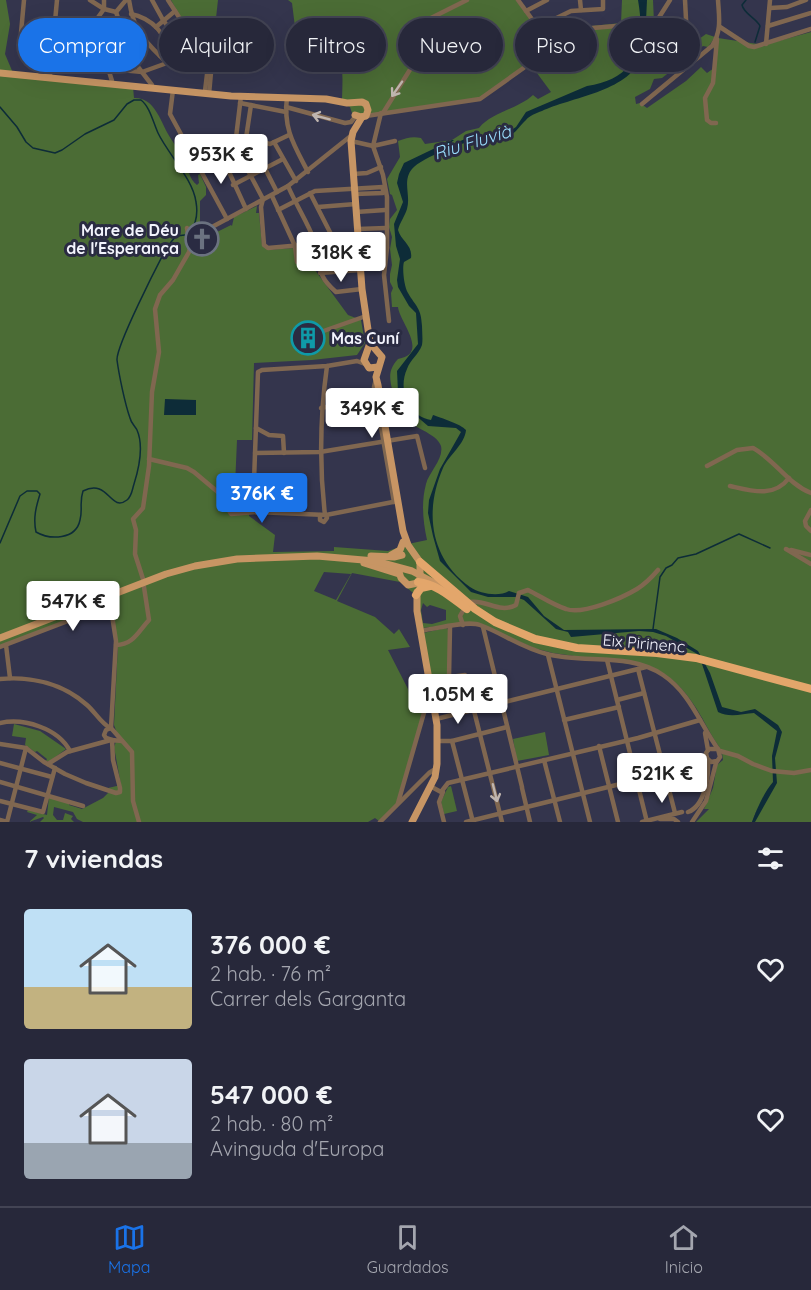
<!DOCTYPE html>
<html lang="es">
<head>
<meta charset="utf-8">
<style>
  body { margin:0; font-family:Quicksand,sans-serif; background:#333445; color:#f1f3f6; height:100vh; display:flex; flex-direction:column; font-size:22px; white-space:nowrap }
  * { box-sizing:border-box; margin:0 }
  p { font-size:20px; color:#a4a6af }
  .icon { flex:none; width:33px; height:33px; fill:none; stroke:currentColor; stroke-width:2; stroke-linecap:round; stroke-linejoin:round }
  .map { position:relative; height:822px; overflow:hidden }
  .panel { display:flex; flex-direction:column; background:#27283a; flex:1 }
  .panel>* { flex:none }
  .hud { position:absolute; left:18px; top:18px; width:776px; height:54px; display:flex; gap:12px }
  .price { position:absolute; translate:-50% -51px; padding:0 14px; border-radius:6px; background:#fff; color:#222; font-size:20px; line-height:39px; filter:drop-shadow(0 2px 3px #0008) }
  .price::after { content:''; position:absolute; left:50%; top:36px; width:18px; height:14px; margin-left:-9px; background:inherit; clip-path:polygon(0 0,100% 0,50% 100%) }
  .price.current { background:#1a73e8; color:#fff }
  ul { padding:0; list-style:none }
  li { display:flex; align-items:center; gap:18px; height:150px; padding:0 24px }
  li span { display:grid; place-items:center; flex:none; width:168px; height:120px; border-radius:6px; color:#555 }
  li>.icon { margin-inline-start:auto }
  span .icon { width:72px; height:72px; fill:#fffc; stroke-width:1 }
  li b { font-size:26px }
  h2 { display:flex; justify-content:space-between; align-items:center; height:72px; padding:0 24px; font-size:26px }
  .pill { padding:0 21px; border-radius:27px; background:#27283a; box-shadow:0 6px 24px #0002,0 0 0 2px #434454; font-size:21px; line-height:54px }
  .pill.current { background:#1a73e8; color:#fff }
  .dock { display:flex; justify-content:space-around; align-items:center; height:84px; border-top:2px solid #434454; background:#27283a; font-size:16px; color:#a4a6af }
  .dock a { display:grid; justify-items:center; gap:3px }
  .dock .current { color:#1a73e8 }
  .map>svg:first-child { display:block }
  .green { fill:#4b6c35; fill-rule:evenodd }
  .water { fill:#0d2c38 }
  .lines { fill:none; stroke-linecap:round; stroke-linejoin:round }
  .stream { stroke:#0d2c38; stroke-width:1.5 }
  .minor { stroke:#806750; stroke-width:4.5 }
  .major { stroke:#c79564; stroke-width:7 }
  .highway { stroke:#e3a66b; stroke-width:8 }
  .oneway { stroke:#bfb5af }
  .labels { text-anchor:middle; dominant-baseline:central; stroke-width:6; stroke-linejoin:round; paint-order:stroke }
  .poi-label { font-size:16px; font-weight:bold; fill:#f3f4fd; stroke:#2a2b42; text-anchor:end }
  .street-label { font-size:16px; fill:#f3f4fd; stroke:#2a2b42 }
  .water-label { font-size:18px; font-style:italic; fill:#99defd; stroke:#2a2b42 }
</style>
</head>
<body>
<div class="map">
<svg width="811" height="822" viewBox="0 0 811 822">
  <rect width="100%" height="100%" fill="#34354d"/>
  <g class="green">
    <path d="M0 0H6L10 24 5 54 13 73 133 87 134 98C154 97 160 120 168 134 173 143 180 151 184 159 188 168 189 179 197 185L199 183 198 175 200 174 206 187V195L200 201V225L197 235 199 237 207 232V237L231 225 232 226 234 217 257 206 256 213H259L262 245 268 250 294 248 296 262 312 266 348 315 361 320 365 343 357 355 312 360 254 363 252 440H237L235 486H250L249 516 275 535 273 552 334 551V547L388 551 408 544 427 540C423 521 421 503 426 484 429 472 444 459 441 446 437 433 410 427 401 415 395 408 394 398 392 389 389 376 389 369 398 359 430 354 399 321 398 307H392L391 293 393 288 390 282V274L392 265 390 249 392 237 389 227 390 219 397 210 392 195 390 194 387 179 400 157 398 141C407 138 412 136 421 138L425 144 452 140 466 131 479 128C492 112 518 109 533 95L538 99 551 92 531 65 481 100 411 110 353 116 350 107 342 103C342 86 346 45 331 35L319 47 311 59 303 55 297 43 292 3 288 0H516L540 33 546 50 552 54 558 53 562 47 560 39 553 36 572 28 621 23 622 0H653L654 23 657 27 647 58 654 67 687 38 689 41 699 39 706 34 715 37 708 47 703 46 662 78 654 79 650 89 635 97 636 104 640 103 647 108 686 81 701 67 707 73 714 68 715 49 713 48 718 38 764 45 811 32V822H754L757 809 752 822H696L709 809H704L713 788 717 765 723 760C722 747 717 745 711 734 696 706 682 681 652 667L553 653 534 648 475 622 423 628 418 597 400 582 352 573 337 601 375 617 394 634 399 629 410 647 388 650 408 689 412 708 423 711 396 804 379 821 375 818 368 822H83L77 819 73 812 54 807 53 815 57 820H63L65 813 73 816 71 819 74 822H40L44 818 43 817 29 822 37 815 27 812 28 810 47 815 49 797 69 802V805L82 809 103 798 110 791 108 788 121 785 114 747 118 736 114 725 118 644 110 603 0 646ZM324 572 351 574 336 600 314 591ZM423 603 427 607 430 605 446 610V620L432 624 423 623 421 610Z"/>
    <polygon points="171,0 218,0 215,27 193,40"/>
    <polygon points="446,628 449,630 448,675 431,677 423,633"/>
    <polygon points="14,724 40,731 66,749 50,761 46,761 47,759 37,751 35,752 25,745 26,738 12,736"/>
    <polygon points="545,732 549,755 517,761 513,739"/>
    <polygon points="451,786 457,811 444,814 441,802 448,787"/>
  </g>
  <g class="water">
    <path d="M638 0H647C646 19 646 40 640 59 629 91 569 98 542 111 536 113 529 116 526 120 516 129 517 135 501 138 495 139 489 137 483 138 467 141 422 157 412 169 402 181 411 195 407 209 405 216 400 222 398 230 401 241 413 245 411 258L404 262C402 268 404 287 408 293 416 307 421 307 422 326 422 332 423 339 422 345 419 354 410 360 407 369 398 388 407 416 431 420L433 415C441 418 461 424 466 430 465 444 449 455 443 468 424 511 430 559 470 587 480 594 499 597 509 591L528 597 544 616 564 630 656 629 677 638 698 651 710 673 722 707 741 712 755 709 778 725 782 732 775 758 777 783 755 822H752C757 809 764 792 773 782L772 756 777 731 754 713C742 714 729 718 718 712L699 655 666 636 653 632 639 631 571 637 568 632 556 629 524 600 516 597H488L471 592 440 561 433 536 428 513 429 500 440 469 461 432 456 428 428 426 407 408 398 392 397 371 418 344 416 313 409 306 398 287 397 280 400 259 396 246 394 224 403 202 397 183 399 174 404 163 452 140H454L446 147 465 139 510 131 516 127 526 112 587 86C637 79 646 46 638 0Z"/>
    <polygon points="165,399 196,400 196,415 164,415"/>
  </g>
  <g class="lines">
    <g class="stream">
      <path d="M746 0 742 5C744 14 756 18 760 26L755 42"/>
      <path d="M0 107 17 127 26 142 33 148 55 153 62 150 85 134 114 120 127 104 134 100H141C150 107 153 122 158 133 168 154 193 179 196 202 198 213 196 224 190 233"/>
      <path d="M0 543 20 496 27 491H37L40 494C36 507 33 518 36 532 50 540 76 540 80 520 83 509 79 503 83 491 109 478 110 513 127 500 132 496 132 490 134 484 139 468 144 446 137 430 135 426 131 423 130 418 125 404 119 375 117 360 116 346 158 264 167 247L176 236 185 235"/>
      <polyline points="653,629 660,577 666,568 672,565 678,558 696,554 739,534 770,548"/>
    </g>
    <g class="minor">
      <polyline points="24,0 21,33 54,36"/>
      <polyline points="90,0 104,9 116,12 126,0"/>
      <path d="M129 0C134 33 144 40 167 63L214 28 246 36 249 23"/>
      <polyline points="152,0 163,20 185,49"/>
      <polyline points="168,0 211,67"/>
      <polyline points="518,0 542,33 545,42"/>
      <polyline points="580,0 581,10"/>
      <polyline points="770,8 787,7 806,0"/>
      <polyline points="526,11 547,0"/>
      <polyline points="116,12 126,41"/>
      <path d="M131 14C149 17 174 36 160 56"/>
      <polyline points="55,20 94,23 104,9 104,0"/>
      <polyline points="94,23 112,81"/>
      <polyline points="768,26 811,13"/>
      <polyline points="156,27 175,11"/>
      <polyline points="538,27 571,11 603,9 603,0"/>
      <polyline points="720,27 749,46 754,47 811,29"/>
      <polyline points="766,44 770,0"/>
      <polyline points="121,45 152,85"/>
      <polyline points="53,46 103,50"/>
      <polyline points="68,47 71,22"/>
      <polyline points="83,48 85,23"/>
      <polyline points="539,57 546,41 549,38 562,38 581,29 652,23 658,19 670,0"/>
      <polyline points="105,59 137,32"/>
      <polyline points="665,62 687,38 685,0"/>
      <polyline points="48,63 142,72 167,63 211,67"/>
      <polyline points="50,75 57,0"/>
      <polyline points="46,78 50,36"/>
      <polyline points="173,90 170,114 227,219"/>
      <polyline points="205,91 208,66"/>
      <polyline points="209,94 216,19"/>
      <polyline points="241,96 235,146 263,199"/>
      <path d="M287 97C283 129 294 145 308 172"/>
      <polyline points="240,103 286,112"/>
      <path d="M642 104 712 46C722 30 719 17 718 0"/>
      <polyline points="286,107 345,123 351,122 355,117"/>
      <polyline points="381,113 373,146 383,175 387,197 387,248 384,275 389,321"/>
      <polyline points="383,113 416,60 427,20 467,0"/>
      <polyline points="366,116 480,99 539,57 557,51 566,36"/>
      <polyline points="716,123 711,123 707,120 705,98 713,83 717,39"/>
      <polyline points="246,138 251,105"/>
      <polyline points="250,139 277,192"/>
      <polyline points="351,141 373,146 395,141"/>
      <polyline points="274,142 296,181"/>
      <polyline points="219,150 246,209"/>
      <polyline points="196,162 236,140 246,138 270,144 289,135"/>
      <polyline points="353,174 367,173 381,167"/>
      <polyline points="233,185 283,159"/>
      <path d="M288 186C296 205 308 223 315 242 324 266 313 272 336 292L362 289"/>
      <polyline points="310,193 335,242"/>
      <polyline points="272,196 295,246 297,262"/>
      <polyline points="263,199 261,207 264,245 268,248 358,240"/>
      <polyline points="318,207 356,204"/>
      <polyline points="278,210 315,191 383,187 383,193 355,194"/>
      <polyline points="356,212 385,210"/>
      <polyline points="358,229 386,228"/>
      <polyline points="194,243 199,234 288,186 352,135"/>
      <polyline points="359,250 387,248"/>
      <polyline points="318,259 359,256"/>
      <polyline points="360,267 384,265"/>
      <polyline points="320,273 360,270"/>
      <polyline points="311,334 315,334 366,316"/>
      <polyline points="376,379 374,387 394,502"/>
      <polyline points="321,408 377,397"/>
      <polyline points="256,428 269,435 283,436 284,453"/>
      <polyline points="255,453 320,452 417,436 425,468"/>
      <polyline points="149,459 187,468 194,472 219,493 231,514 256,512 326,515 398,501"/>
      <path d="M707 466 737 450 753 448C775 460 788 484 811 493"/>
      <path d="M730 486C752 491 774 498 789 478"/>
      <polyline points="811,510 805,521 806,526 811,531"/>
      <polyline points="256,512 253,508 258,372 262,370 327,366 357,361 365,364"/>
      <polyline points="320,515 320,520 324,522 327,518 326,515"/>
      <path d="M325 515C319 464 320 416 327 366"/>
      <polyline points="786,549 811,564"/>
      <polyline points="791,550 811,555"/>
      <polyline points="143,579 135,554 136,530 133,519 143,508 149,466 152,392 159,352 155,309 160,295 173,280 189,252 193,239 188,235 187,228"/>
      <path d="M470 602C486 599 499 614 516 605L519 593 528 590C540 596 553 605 566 609 583 615 622 598 637 589 645 584 652 577 658 570"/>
      <polyline points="110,603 116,641 111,728 132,752 133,801 139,822"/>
      <polyline points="463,625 460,616 464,609"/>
      <polyline points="483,627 522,787"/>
      <path d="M420 631C434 629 468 620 480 625 502 633 522 648 547 654 585 664 629 652 663 675 690 693 700 724 718 749"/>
      <polyline points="6,645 10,678"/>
      <path d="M116 645C133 645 138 632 149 620L144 587"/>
      <polyline points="0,647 102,608 110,603 117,595"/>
      <polyline points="548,655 590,822"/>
      <polyline points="607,660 647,822"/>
      <polyline points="638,669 675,813"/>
      <polyline points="449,677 450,627"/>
      <path d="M0 679C32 676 63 684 87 705 95 712 101 723 110 728"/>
      <polyline points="429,680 465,675 502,822"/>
      <polyline points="617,700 644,693"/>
      <polyline points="436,719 646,667"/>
      <polyline points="564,720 619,707"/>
      <path d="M0 723C24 718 58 728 70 751"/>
      <polyline points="111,728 106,730 104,735 106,738 112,740"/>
      <polyline points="705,733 708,750"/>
      <polyline points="437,741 452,741 507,727"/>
      <polyline points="452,741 473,822"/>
      <polyline points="0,744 26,748 44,762 65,774 86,783 116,793 120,792 120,788 113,760 112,740 122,741"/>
      <polyline points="599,746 618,822"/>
      <polyline points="720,751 738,756 753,764 772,771 794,773 811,770"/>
      <polyline points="544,760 560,822"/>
      <polyline points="0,763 52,777"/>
      <polyline points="48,764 67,752 111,740"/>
      <polyline points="0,782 83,806"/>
      <polyline points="430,786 441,792 448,783 638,738 700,720"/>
      <polyline points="522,788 530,822"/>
      <polyline points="443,792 439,802 444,822"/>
      <polyline points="0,801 43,812 55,768"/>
      <polyline points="398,803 430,692"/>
      <path d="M688 812C705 806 709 776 708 760"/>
      <polyline points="660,819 674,819 678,822"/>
      <polyline points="0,820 7,822 26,748"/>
      <polyline points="380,822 429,773 437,768"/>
      <polyline points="466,822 665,773"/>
      <polyline points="642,822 682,812"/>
      <polyline points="692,822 706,801 716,763 720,757 718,749 709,749 706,753 707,758 711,762 717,761"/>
    </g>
    <g class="major">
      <polyline points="0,73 231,96 326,99 347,103 362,102 366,104 368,110 366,116 361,117 355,115"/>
      <polyline points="362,117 353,132 351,141 362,289 370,343 364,360 369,368 378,367"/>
      <polyline points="370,343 382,357 376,377 378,385 403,531 408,545 420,562 420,578"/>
      <polyline points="391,555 400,550 403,542"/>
      <polyline points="371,556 394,557 402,555"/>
      <polyline points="364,563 399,574"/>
      <polyline points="399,572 401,578 408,585 418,583"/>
      <polyline points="0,638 166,574 195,566 237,559 317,556 375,561 412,571 444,588"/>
      <polyline points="412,822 435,777 437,764 437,725 417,611 417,592"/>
    </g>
    <g class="highway">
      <polyline points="420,562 475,609 495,622 535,639 577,648 657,653 696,658 811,689"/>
      <path d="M418 582C437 584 452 598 467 609"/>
      <polyline points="416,595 421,588 430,586"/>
    </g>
  </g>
  <defs><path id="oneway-shaft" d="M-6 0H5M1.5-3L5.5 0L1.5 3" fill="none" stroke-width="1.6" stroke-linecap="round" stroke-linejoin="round" transform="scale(1.5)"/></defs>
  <g class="oneway">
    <use href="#oneway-shaft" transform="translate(397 89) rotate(125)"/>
    <use href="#oneway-shaft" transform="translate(321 117) rotate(-165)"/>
    <use href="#oneway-shaft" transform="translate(495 793) rotate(76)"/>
  </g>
  <defs>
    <g id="church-ring" transform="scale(1.725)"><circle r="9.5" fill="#2a2b42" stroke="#6b7280" stroke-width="1.5"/><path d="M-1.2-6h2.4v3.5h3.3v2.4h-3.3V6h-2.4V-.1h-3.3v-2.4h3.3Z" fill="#6b7280"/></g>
    <g id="building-ring" transform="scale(1.725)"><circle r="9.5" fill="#2a2b42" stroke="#0f9aa8" stroke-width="1.5"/><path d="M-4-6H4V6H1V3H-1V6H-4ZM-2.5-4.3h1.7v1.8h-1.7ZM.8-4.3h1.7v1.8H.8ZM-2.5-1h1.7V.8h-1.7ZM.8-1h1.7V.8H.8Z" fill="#0f9aa8"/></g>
  </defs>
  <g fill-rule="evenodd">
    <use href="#church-ring" x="202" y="239"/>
    <use href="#building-ring" x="308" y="338"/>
  </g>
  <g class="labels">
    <g class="poi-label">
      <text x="179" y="230">Mare de Déu<tspan x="179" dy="18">de l'Esperança</tspan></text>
      <text x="331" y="338" text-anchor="start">Mas Cuní</text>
    </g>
    <g class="street-label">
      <text transform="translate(644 643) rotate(5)">Eix Pirinenc</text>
    </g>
    <g class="water-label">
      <text transform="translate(472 142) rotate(-17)">Riu Fluvià</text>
    </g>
  </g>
</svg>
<b class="price" style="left:221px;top:185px">953K €</b>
<b class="price" style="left:341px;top:283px">318K €</b>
<b class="price" style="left:372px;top:439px">349K €</b>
<b class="price current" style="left:262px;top:524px">376K €</b>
<b class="price" style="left:73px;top:632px">547K €</b>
<b class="price" style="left:458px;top:725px">1.05M €</b>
<b class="price" style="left:662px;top:804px">521K €</b>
<div class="hud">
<a class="pill current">Comprar</a>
<a class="pill">Alquilar</a>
<a class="pill">Filtros</a>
<a class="pill">Nuevo</a>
<a class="pill">Piso</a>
<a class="pill">Casa</a>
</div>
</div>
<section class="panel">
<h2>7 viviendas<svg class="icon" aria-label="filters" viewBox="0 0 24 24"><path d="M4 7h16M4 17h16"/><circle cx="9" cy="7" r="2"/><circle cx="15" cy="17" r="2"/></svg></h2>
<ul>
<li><span style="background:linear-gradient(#bfe0f5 65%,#c2b280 0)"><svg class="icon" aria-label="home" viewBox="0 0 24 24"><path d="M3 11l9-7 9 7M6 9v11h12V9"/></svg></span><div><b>376 000 €</b><p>2 hab. · 76 m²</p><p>Carrer dels Garganta</p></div><svg class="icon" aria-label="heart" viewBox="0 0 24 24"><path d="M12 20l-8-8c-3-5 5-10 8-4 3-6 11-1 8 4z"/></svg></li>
<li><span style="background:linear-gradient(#c9d6e8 70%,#9aa5b1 0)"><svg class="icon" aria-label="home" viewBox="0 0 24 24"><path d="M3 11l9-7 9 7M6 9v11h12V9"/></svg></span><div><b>547 000 €</b><p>2 hab. · 80 m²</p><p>Avinguda d'Europa</p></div><svg class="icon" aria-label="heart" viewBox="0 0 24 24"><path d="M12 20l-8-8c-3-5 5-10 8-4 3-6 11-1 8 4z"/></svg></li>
</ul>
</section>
<nav class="dock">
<a class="current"><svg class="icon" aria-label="map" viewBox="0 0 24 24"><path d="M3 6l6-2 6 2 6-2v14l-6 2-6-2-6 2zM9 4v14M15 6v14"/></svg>Mapa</a>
<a><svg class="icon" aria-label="saved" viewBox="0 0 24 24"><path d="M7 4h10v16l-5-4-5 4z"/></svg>Guardados</a>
<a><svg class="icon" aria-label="home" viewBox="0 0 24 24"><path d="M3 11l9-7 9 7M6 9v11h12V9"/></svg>Inicio</a>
</nav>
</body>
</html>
